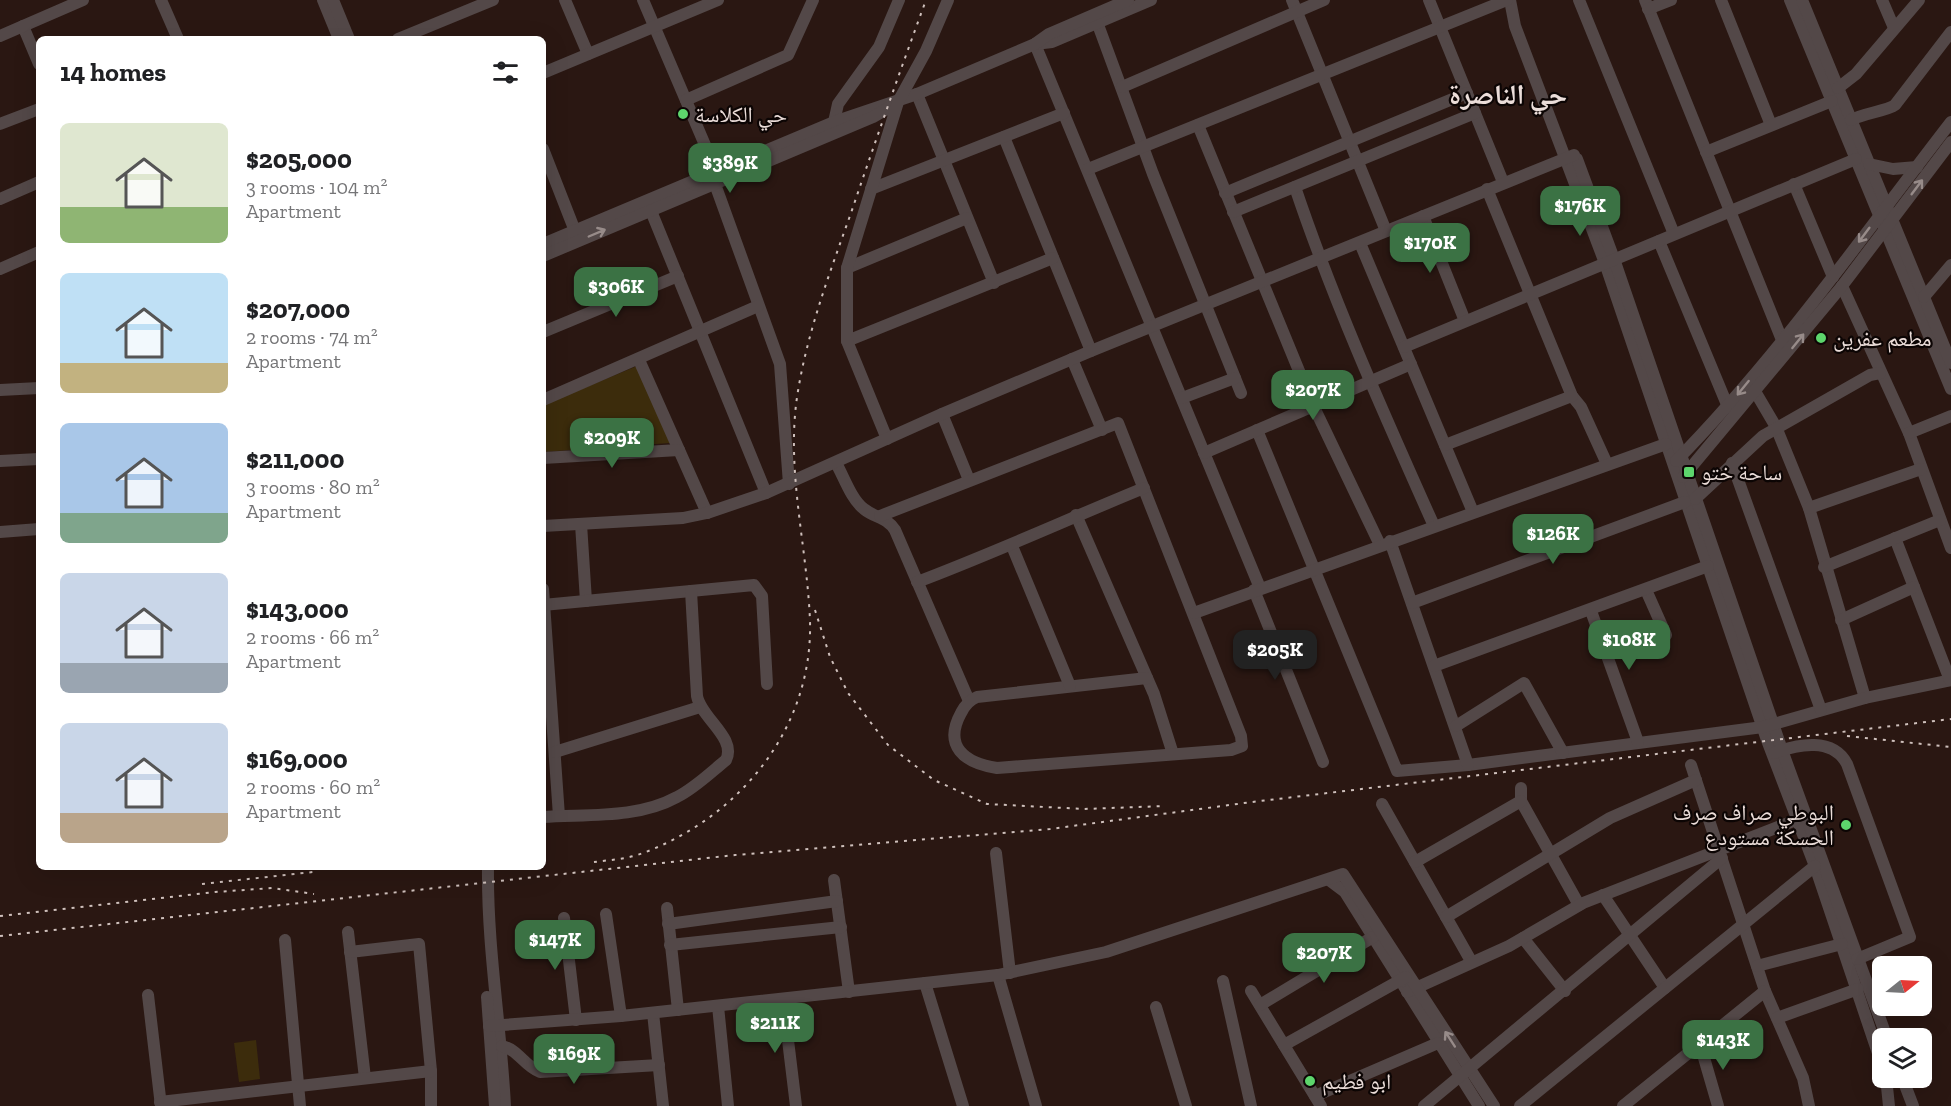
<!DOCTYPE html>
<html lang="en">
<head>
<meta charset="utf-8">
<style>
  body { margin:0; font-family:"Zilla Slab","Noto Naskh Arabic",serif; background:#f2f2f2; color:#202124; height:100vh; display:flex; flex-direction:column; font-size:22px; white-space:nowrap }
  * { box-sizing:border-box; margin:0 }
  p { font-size:20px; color:#757577 }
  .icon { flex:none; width:33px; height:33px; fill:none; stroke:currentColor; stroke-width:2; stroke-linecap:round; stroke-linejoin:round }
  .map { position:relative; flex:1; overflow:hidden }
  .details { position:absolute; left:36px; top:36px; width:510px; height:834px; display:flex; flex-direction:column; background:#fff; border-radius:9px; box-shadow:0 6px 24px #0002 }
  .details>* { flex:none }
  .needle { width:39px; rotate:72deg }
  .fabs { position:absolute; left:1872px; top:956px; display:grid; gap:12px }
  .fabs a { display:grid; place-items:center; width:60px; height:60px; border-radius:9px; background:#fff; box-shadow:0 6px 24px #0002; font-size:30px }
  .price { position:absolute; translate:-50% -51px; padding:0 14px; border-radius:12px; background:#3b7244; color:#fff; font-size:20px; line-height:39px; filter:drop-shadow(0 2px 3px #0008) }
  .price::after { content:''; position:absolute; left:50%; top:36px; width:18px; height:14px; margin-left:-9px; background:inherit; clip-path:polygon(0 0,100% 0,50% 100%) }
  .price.on { background:#222; color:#fff }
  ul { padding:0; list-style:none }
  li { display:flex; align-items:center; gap:18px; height:150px; padding:0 24px }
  li span { display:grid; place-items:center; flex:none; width:168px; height:120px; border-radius:9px; color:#555 }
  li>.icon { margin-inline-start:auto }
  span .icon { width:72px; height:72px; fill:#fffc; stroke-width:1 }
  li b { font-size:26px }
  h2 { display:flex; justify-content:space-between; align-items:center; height:72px; padding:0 24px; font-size:26px }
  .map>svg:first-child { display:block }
  .green { fill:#3c2c0c }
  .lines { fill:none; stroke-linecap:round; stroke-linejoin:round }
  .minor { stroke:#534848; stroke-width:12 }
  .rail { stroke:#cfc0bc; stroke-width:2; stroke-dasharray:3 6; stroke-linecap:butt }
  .oneway { stroke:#978b89 }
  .poi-dot { fill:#5dd56c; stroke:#0c0504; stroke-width:2 }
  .labels { text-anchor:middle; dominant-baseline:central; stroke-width:4.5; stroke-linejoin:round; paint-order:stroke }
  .poi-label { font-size:22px; fill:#ebddd9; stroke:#0c0504; text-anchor:start }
  .district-label { font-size:28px; font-weight:bold; fill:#ebddd9; stroke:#0c0504 }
</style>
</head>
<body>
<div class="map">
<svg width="1951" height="1106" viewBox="0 0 1951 1106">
  <rect width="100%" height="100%" fill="#2a1712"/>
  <g class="green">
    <polygon points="637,366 670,443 543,452 543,405"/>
    <polygon points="256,1040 260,1079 239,1082 234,1043"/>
  </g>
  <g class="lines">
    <g class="minor">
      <polyline points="161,0 178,39"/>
      <polyline points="323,0 339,39"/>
      <polyline points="333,0 349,39"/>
      <polyline points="565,0 588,54"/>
      <polyline points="643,0 717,173 715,184 780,364 789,484"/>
      <polyline points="1292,0 1386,231"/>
      <polyline points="1429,0 1503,182"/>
      <polyline points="1510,0 1515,26 1605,263 1767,740 1815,866 1882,1065"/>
      <polyline points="1579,0 1674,234"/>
      <polyline points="1645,0 1782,340"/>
      <polyline points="1721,0 1771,125"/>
      <polyline points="1790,0 1951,389"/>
      <polyline points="1802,0 1951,363"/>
      <polyline points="1882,0 1894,28"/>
      <polyline points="1648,9 1671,0"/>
      <polyline points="1097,22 1153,174 1241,393"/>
      <polyline points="23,26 39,64"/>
      <polyline points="0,36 83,0"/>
      <polyline points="398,39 493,0"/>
      <polyline points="1035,44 1260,588"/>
      <polyline points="1035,44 1052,42 1151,0"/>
      <polyline points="543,73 718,0"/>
      <polyline points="1122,87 1324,0"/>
      <polyline points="1838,88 1856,74 1919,0"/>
      <polyline points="917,94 994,283"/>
      <polyline points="686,100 788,55 813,0"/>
      <path d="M1851 120C1864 113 1887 111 1895 105L1951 32"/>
      <polyline points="834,122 838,104 879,47 899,0"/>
      <polyline points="0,124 39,109"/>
      <polyline points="1198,125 1313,405 1380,545"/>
      <polyline points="1004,137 1091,351"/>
      <polyline points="543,149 575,231"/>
      <polyline points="1706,152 1832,101"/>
      <polyline points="1577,159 1614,259 1782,750 1887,1038"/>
      <polyline points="1869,164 1893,169 1917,167"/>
      <polyline points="1088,169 1507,0"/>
      <polyline points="1794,184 1833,277"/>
      <path d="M1295 187C1334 303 1384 414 1434 526"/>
      <polyline points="871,189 1064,113"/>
      <polyline points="1487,189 1572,396 1581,407 1607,464"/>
      <polyline points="1225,193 1467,93"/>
      <polyline points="0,199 39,182"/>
      <polyline points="651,211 766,493"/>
      <polyline points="1233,212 1475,113"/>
      <polyline points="1423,216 1465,321"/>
      <polyline points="1659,241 1728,407"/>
      <polyline points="1360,243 1473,512"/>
      <polyline points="543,244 834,122 917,94 1035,44 1049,34 1128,0"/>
      <polyline points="543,256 873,117 892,106"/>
      <polyline points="847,268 967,218"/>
      <polyline points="0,269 39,252"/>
      <polyline points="1842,286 1909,433 1951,548"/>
      <polyline points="1924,297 1951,265"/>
      <polyline points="543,332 678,276"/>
      <polyline points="847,341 1053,258"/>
      <polyline points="1404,347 1856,159"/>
      <polyline points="1072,359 1102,430"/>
      <polyline points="639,360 707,513"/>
      <polyline points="0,390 39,388"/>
      <polyline points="1756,393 1776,427 1809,508 1865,698"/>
      <polyline points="1182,398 1235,378"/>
      <polyline points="543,400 758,306"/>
      <polyline points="942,414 969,480"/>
      <polyline points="1257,430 1397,771 1468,765 1763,727 1865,698 1951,680"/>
      <polyline points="1909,433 1951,416"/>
      <polyline points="887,439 847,341 847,268 898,102 926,51 948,0"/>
      <polyline points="1445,445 1572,396"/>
      <polyline points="1204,453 1411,364"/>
      <polyline points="543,458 679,450"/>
      <polyline points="0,461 39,459"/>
      <path d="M1676 461C1778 357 1862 237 1951 122"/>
      <path d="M836 463C844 477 851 499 864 509 875 518 887 517 895 530L969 701"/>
      <polyline points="1732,463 1821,710"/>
      <polyline points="1683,477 1842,286 1951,142"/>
      <polyline points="1695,499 1763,436 1870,375 1880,373"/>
      <polyline points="1809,508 1921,469"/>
      <polyline points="1076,515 1154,694 1173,754"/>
      <path d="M880 516 1118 423 1241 736 1242 746 1231 750 997 768C964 763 943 746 961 713 965 705 969 700 977 697L1147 678"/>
      <polyline points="581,524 586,601"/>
      <polyline points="543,526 683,518 707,513 766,493 942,414 1091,351 1574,155"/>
      <polyline points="0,532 39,529"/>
      <polyline points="1895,538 1950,680"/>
      <polyline points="1390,541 1468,765"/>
      <polyline points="1012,546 1070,686"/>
      <polyline points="1824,567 1940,520"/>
      <path d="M917 582C994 553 1068 519 1144 488"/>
      <polyline points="543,589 559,816"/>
      <polyline points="1254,590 1323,762"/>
      <polyline points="1646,590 1666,635"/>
      <polyline points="1412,603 1685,502"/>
      <polyline points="543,605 754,585 762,596 767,684"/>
      <polyline points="1591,611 1638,742"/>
      <polyline points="1194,613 1666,444"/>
      <polyline points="1841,620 1914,587"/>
      <polyline points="1434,666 1708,566"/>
      <polyline points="1456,726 1524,683 1563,753"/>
      <polyline points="555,752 700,707"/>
      <path d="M1774 753C1798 744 1833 737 1847 764L1910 937 1857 959"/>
      <polyline points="1691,765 1765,991 1803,1078 1809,1106"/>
      <polyline points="1521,788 1521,801 1579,905"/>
      <polyline points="1382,804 1471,961"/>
      <path d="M543 817C587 814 637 819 677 797 695 788 710 773 726 760 737 738 701 718 697 696L691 591"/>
      <polyline points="996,853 1010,973"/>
      <polyline points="1415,862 1521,801"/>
      <path d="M488 867C487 947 501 1026 505 1106"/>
      <polyline points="834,880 849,992"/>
      <polyline points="1329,880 1345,892 1479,1106"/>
      <polyline points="1603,895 1665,988"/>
      <polyline points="667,908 678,1010"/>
      <polyline points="606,914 621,1016"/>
      <polyline points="1446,917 1610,818 1696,780"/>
      <polyline points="564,918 576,1020"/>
      <polyline points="668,924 837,901"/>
      <polyline points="348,932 365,1078"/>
      <polyline points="1523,938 1565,991"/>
      <polyline points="285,940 300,1106"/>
      <polyline points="670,945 841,927"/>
      <polyline points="350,952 419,944 431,1071 431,1106"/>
      <polyline points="1757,966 1842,944"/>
      <polyline points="998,975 1036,1106"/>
      <polyline points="1223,981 1251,1106"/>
      <polyline points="925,983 963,1106"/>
      <polyline points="1251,991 1321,1106"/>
      <polyline points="1407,992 1509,946 1583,903 1796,820"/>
      <polyline points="148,995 161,1106"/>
      <polyline points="487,997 495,1106"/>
      <polyline points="783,999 796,1106"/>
      <polyline points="1260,1005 1373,937"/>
      <polyline points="718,1006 728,1106"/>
      <polyline points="1156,1007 1186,1106"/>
      <polyline points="653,1013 663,1106"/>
      <polyline points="1777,1018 1858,989"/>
      <polyline points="489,1026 621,1016 998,975 1106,952 1343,874 1494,1106"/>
      <polyline points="1700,1044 1718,1106"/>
      <polyline points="1284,1045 1406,977"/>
      <path d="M502 1046C519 1050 524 1066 540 1072L659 1065"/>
      <polyline points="1886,1077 1889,1106"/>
      <polyline points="1902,1077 1913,1106"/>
      <polyline points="1315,1096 1438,1043"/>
      <polyline points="160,1102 431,1071"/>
      <polyline points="1424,1106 1722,858"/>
      <polyline points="1520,1106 1815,866"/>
      <polyline points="1623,1106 1765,991"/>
    </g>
    <g class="rail">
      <polyline points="815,610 830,657 848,693 888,745 934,780 987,804 1084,809 1165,806"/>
      <polyline points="1847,736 1951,747"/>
      <path d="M594 862C609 860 628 859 643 853 740 817 813 728 810 621 807 545 785 467 798 391 808 330 830 272 851 213 875 142 900 71 926 0"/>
      <polyline points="202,884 313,872"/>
      <polyline points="0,916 215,892 272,888 314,894"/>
      <polyline points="0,936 735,855 1050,829 1252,802 1951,719"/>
    </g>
  </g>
  <defs><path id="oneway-shaft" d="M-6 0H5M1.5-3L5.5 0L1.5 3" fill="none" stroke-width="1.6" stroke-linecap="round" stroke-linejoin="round" transform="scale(1.5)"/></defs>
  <g class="oneway">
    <use href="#oneway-shaft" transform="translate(1917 187) rotate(-53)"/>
    <use href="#oneway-shaft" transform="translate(597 233) rotate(-23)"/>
    <use href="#oneway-shaft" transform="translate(1864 235) rotate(127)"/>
    <use href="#oneway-shaft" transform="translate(1798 341) rotate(-51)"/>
    <use href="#oneway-shaft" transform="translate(1743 388) rotate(129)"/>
    <use href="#oneway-shaft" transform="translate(1450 1039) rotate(-123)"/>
  </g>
  <g class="poi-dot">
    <circle cx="683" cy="114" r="6"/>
    <circle cx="1821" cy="338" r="6"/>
    <rect x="1683" y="466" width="12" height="12" rx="3"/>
    <circle cx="1846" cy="825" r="6"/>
    <circle cx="1310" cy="1081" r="6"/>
  </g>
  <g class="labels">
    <g class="poi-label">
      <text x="695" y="114">حي الكلاسة</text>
      <text x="1833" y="338">مطعم عفرين</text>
      <text x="1701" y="472">ساحة ختو</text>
      <text x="1834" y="812" text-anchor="end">البوطي صراف صرف<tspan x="1834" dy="25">الحسكة مستودع</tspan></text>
      <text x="1322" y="1081">ابو فطيم</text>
    </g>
    <g class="district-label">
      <text x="1508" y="94">حي الناصرة</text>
    </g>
  </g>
</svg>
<div class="fabs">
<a><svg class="needle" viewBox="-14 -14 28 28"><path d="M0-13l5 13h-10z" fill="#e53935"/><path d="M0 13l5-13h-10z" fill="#757577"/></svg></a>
<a><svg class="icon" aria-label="layers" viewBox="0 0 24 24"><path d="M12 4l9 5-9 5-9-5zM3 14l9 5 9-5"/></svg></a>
</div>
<b class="price" style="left:730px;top:194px">$389K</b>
<b class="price" style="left:1580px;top:237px">$176K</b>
<b class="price" style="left:1430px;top:274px">$170K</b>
<b class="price" style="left:616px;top:318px">$306K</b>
<b class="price" style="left:1313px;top:421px">$207K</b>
<b class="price" style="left:612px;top:469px">$209K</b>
<b class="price" style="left:1553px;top:565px">$126K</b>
<b class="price" style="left:1629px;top:671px">$108K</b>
<b class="price on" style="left:1275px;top:681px">$205K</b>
<b class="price" style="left:555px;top:971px">$147K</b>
<b class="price" style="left:1324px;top:984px">$207K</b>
<b class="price" style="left:775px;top:1054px">$211K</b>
<b class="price" style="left:1723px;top:1071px">$143K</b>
<b class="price" style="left:574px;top:1085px">$169K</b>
<section class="details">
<h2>14 homes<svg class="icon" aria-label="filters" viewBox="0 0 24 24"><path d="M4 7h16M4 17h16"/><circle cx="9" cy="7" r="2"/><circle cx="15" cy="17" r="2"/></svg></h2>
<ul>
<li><span style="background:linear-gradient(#dfe7d0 70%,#8fb573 0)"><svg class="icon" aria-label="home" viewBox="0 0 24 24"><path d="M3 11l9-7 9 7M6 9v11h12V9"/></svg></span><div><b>$205,000</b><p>3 rooms · 104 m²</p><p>Apartment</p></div></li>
<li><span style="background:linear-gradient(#bfe0f5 75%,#c2b280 0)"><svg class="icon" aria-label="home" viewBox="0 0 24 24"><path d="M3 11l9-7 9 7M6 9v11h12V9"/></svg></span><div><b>$207,000</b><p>2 rooms · 74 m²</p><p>Apartment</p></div></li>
<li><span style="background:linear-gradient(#a9c7e8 75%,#7fa58c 0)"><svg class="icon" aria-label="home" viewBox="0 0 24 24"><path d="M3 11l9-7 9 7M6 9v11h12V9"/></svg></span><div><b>$211,000</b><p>3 rooms · 80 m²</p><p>Apartment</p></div></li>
<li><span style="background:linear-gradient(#c9d6e8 75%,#9aa5b1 0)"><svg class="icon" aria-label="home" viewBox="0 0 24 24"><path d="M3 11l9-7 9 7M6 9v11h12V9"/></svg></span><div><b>$143,000</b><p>2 rooms · 66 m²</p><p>Apartment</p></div></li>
<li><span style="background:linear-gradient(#c9d6e8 75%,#b9a48a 0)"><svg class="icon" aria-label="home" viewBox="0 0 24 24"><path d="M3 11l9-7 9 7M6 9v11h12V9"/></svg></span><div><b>$169,000</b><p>2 rooms · 60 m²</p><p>Apartment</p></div></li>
</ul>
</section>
</div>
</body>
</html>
